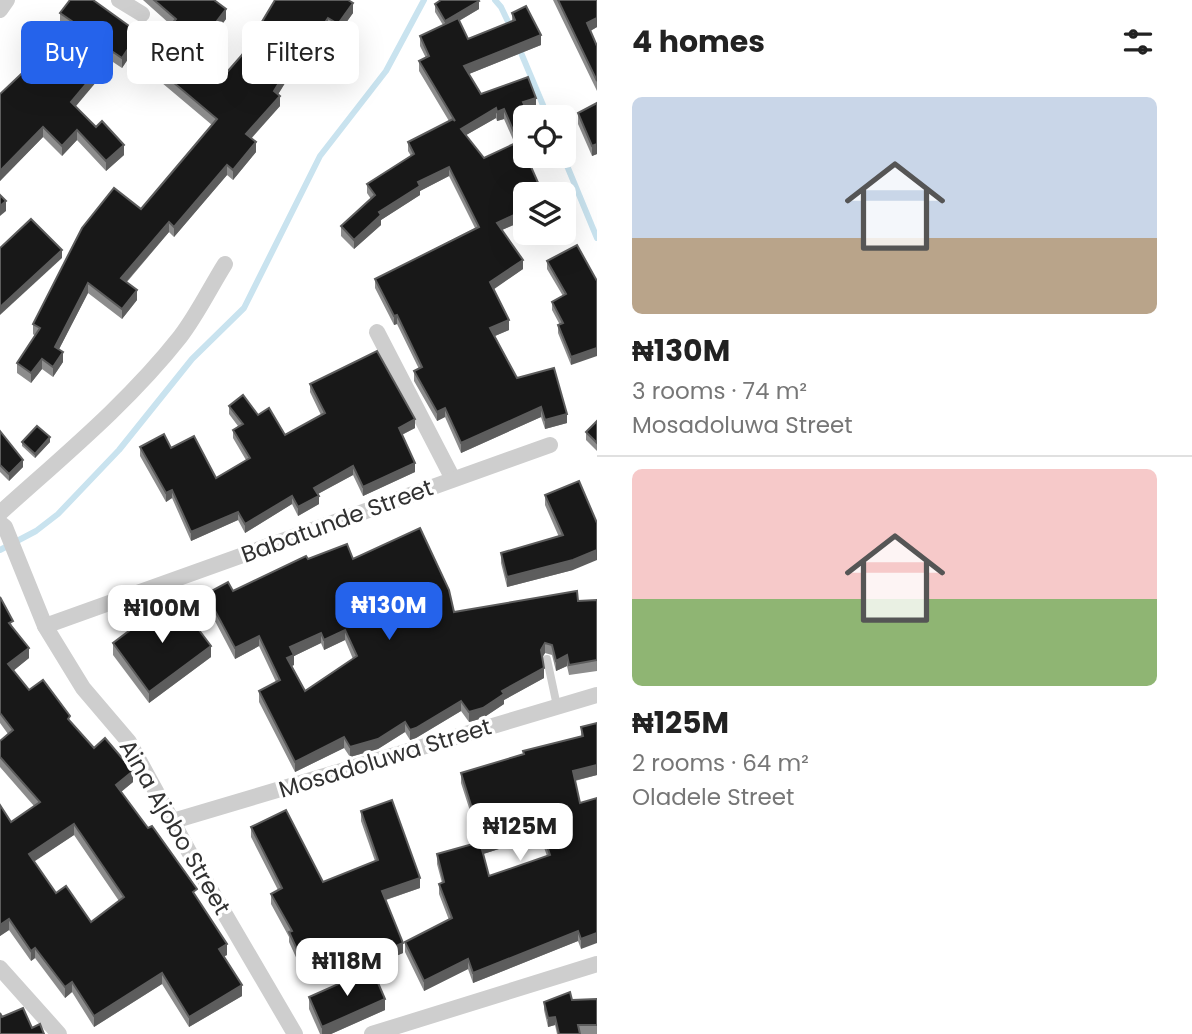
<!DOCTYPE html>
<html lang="en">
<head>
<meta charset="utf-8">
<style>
  body { margin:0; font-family:Poppins,sans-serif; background:#f6f6f6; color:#222; height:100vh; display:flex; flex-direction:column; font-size:26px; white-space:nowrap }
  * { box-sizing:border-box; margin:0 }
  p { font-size:23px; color:#767676 }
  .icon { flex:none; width:38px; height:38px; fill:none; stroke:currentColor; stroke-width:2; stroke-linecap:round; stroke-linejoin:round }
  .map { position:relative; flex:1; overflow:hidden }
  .sheet { display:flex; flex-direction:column; background:#fff; width:595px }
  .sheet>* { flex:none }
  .top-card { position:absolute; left:21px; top:21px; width:471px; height:63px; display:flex; gap:14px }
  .tools { position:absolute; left:513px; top:105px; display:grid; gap:14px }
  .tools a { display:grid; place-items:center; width:63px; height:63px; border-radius:10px; background:#fff; box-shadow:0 7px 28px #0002; font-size:35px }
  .price { position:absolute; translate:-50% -60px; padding:0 16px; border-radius:14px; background:#fff; color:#222; font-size:23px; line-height:46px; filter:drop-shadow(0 2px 4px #0008) }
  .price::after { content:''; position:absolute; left:50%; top:42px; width:21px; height:16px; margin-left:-10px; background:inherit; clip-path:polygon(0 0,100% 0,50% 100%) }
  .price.on { background:#2563eb; color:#fff }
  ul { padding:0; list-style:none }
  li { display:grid; align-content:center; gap:14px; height:371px; padding:0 35px }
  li+li { border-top:2px solid #e0e0e0 }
  li span { display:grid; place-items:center; height:217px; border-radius:10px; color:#555 }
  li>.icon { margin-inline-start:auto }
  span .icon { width:126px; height:126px; fill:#fffc; stroke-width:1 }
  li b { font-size:30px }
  h2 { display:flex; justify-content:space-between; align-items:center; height:84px; padding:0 35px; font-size:30px }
  .pill { padding:0 24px; border-radius:10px; background:#fff; box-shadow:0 7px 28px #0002; font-size:24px; line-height:63px }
  .pill.on { background:#2563eb; color:#fff }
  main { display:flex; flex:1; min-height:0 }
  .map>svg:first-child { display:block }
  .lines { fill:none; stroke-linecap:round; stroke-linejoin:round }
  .stream { stroke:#c9e3ef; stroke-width:6 }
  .service { stroke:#cecece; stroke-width:8 }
  .minor { stroke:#cecece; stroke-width:16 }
  .wall { fill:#8c8c8c; fill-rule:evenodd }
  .shaded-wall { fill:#5d5d5d }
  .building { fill:#181818; stroke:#5d5d5d; stroke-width:2; fill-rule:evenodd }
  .labels { text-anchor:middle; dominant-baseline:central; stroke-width:7; stroke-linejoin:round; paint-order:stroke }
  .street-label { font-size:23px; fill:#313131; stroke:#fff }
</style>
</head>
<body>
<main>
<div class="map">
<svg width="597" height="1034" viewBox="0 0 597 1034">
  <rect width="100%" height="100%" fill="#fff"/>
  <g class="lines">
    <g class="stream">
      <polyline points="495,0 501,7 511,28"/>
      <polyline points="519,48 548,117"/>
      <polyline points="563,156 597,238"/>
      <polyline points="0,550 36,531 58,514 119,450 192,359 244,308 320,156 386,71 424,0"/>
    </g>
    <polyline class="service" points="547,659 557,706"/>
    <g class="minor">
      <polyline points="119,0 142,14"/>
      <polyline points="0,10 7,0"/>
      <polyline points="377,332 453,479"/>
      <path d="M0 513C62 457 128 403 180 337 197 315 210 288 225 264"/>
      <polyline points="0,523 5,527 45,626 83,688 129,742 199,870 295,1034"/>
      <polyline points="45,626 550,445"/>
      <polyline points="173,821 597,695"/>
      <polyline points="0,968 59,1034"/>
      <polyline points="372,1034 597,964"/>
    </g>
  </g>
  <g class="wall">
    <polygon points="143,0 214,0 226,19 203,50 228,71 242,55 275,0 353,13 338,34 328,28 314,49 308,46 278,94 280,106 251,139 256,152 233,180 227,175 174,237 169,232 127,282 137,300 122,319 88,293 59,349 63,362 53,377 42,369 31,383 17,373 17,363 35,336 33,334 33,324 141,209 212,125 130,56 122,68 113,62 75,106 124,155 106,171 77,140 62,156 43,137 0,181 0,94 37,63 67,28 60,23 60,13 154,44 171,25"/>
    <polygon points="553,0 597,0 597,27 590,31 597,46 597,91"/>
    <path d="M435 4 479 9 459 21 468 39 512 22V13L541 45 469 74 481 94 536 107 527 110 525 117 558 156V158L531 168 525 194V220L502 230 523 269 493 289 509 330 495 336 517 378 567 423 545 429 541 417 461 453 445 417 437 421 414 381V371L419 369 397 324 394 325 375 288V279L475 228 449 176 420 191V195L381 220V225L354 249 341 236V226L371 199 367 193V184L411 156 408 151V142L449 121 419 71V61L426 58 420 46V36L443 25 435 12ZM496 118 497 121 504 119 515 144 484 158 466 135Z"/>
    <polygon points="597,103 597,154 592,156 578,124 578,113"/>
    <polygon points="547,261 597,281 571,365 558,333 558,325 560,325 552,310 552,302 563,296 547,269"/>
    <polygon points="310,384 415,428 402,435 415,472 363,496 353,475 318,494 319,504 298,516 292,504 245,533 238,520 191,541 172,498 166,502 140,456 140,447 171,448 216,478 246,460 233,438 233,430 238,426 229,414 229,406 258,415 285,435 321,415 310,392"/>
    <polygon points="597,421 597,451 586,440 586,432"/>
    <polygon points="0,431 23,467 9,481 0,472"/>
    <polygon points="22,442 50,442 35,458 22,446"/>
    <polygon points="545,495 597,523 573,570 507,587 501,563 501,553 559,537 545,505"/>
    <path d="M308 559H353L454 612 578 601 597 600V671L569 675 567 666 556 671 552 655 545 653 542 657 544 678 504 700V704L483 718 469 722 461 711 416 738 410 740 405 732 378 749 350 757 344 748 295 772 259 702V691L276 682 259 646 235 659 206 604V594L233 591ZM345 640 353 659 305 691 292 666 294 665V656L321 643 324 650Z"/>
    <path d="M0 597 13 628 29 658 13 671 29 690 70 722 94 748 133 782 121 792 197 898 227 955 224 956 242 996 189 1027 162 984 94 1027 72 992 65 998 35 958 31 961 9 930 0 936V805L11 822 34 806 0 767V741L8 734 0 723ZM74 835 119 901 91 922 56 893 34 861Z"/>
    <polygon points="113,643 211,657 149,703 113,655"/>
    <path d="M581 727 597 775 575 781 580 803 597 798 581 949 578 941 473 983 468 969 424 991 405 952V942L449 920 439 894V884L442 883 437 864V854L480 842 461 783V773L523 755V751L581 736ZM540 836 547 856 489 876 483 854Z"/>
    <polygon points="361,811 420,888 386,900 403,953 370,967 363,951 305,977 289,942 289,937 271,904 271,894 278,890 251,837 251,827 323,882 375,861 361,821"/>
    <polygon points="309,997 385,1010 331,1034 320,1034 309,1009"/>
    <polygon points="597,999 597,1034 557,1034 555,1025 548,1027 544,1010 544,1002"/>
  </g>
  <g class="shaded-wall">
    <polygon points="479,1 479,9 445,29 445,21"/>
    <polygon points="353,3 353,13 338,34 338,24"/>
    <polygon points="226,9 226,19 198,56 198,46"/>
    <polygon points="328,18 328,28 314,49 314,39"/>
    <polygon points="597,18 597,27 587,33 587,23"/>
    <polygon points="541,35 541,45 464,76 464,66"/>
    <polygon points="308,36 308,46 274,101 274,91"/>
    <polygon points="130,46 130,56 122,68 122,58"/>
    <polygon points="113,52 113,62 71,112 71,102"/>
    <polygon points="280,96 280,106 246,144 246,134"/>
    <polygon points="536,98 536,107 523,112 523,102"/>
    <polygon points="496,108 496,118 461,138 461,129"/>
    <polygon points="504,109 504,119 497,121 497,112"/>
    <polygon points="43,127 43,137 0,181 0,171"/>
    <polygon points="77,130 77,140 62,156 62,146"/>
    <polygon points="256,142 256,152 233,180 233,170"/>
    <polygon points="597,144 597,154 592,156 592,146"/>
    <polygon points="124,145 124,155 106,171 106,161"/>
    <polygon points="539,156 558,156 558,158 528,169 528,160"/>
    <polygon points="227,165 227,175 174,237 174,227"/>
    <polygon points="449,167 449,176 420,191 420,195 381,220 381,225 354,249 354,240 379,212 418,182"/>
    <polygon points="6,201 6,211 0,216 0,206"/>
    <polygon points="525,210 525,220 497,232 497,223"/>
    <polygon points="169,222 169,232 121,288 121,278"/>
    <polygon points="62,250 62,258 0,315 0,307"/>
    <polygon points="523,260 523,269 490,292 490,282"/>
    <polygon points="88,283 88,293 55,357 55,347"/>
    <polygon points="137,290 137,300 122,319 122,309"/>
    <polygon points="397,315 397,324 394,325 394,316"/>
    <polygon points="509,320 509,330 490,338 490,328"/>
    <polygon points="597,348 597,356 571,365 571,357"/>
    <polygon points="63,352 63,362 53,377 53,367"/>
    <polygon points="42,359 42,369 31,383 31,373"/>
    <polygon points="541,407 541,417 461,453 461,443"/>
    <polygon points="445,408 445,417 437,421 437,412"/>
    <polygon points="567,414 567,423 545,429 545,420"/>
    <polygon points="415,419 415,428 399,436 399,428"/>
    <polygon points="50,437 50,442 35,458 35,454"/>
    <polygon points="23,460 23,467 9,481 9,474"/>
    <polygon points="415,463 415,472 363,496 363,487"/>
    <polygon points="353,466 353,475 314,496 314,488"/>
    <polygon points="172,490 172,498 166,502 166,493"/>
    <polygon points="292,496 292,504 245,533 245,524"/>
    <polygon points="319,496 319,504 298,516 298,507"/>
    <polygon points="238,512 238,520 191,541 191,532"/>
    <polygon points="597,550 597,560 573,570 507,587 507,577"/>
    <polygon points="345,630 345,640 324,650 324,640"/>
    <polygon points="321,633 321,643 294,656 294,665 287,668 287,658 290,647"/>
    <polygon points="259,636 259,646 235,659 235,648"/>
    <polygon points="545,643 545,653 541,660 541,650"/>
    <polygon points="211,646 211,657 149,703 149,692"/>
    <polygon points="29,648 29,658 8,675 8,664"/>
    <polygon points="567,655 567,666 556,671 556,661"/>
    <polygon points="544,668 544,678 504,700 504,704 483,718 469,722 469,712 502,691"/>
    <polygon points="461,701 461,711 416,738 410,740 410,730"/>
    <polygon points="405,722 405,732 378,749 350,757 350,747"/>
    <polygon points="344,737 344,748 295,772 295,762"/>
    <polygon points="597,765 597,775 573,781 573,771"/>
    <polygon points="133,771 133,782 116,796 116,785"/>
    <polygon points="74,824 74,835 29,865 29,854"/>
    <polygon points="540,826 540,836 483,854 483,844"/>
    <polygon points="420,878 420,888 382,901 382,891"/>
    <polygon points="9,919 9,930 0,936 0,925"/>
    <polygon points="578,931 578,941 473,983 473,973"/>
    <polygon points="597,933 597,943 581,949 581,939"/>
    <polygon points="363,940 363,951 305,977 305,967"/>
    <polygon points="403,943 403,953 370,967 370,957"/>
    <polygon points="227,944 227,955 219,959 219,949"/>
    <polygon points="35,948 35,958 31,961 31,951"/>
    <polygon points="468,959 468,969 424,991 424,981"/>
    <polygon points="162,973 162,984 94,1027 94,1016"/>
    <polygon points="72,982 72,992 65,998 65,987"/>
    <polygon points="242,985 242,996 189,1027 189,1017"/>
    <polygon points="385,999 385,1010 331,1034 322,1034 322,1027"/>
    <polygon points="555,1017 555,1025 548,1027 548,1018"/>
  </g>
  <g class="building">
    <polygon points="70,0 93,0 154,44 176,19 154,0 214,0 226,9 198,46 228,71 242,55 275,0 348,0 353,3 338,24 328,18 314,39 308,36 274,91 280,96 246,134 256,142 233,170 227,165 174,227 169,222 121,278 137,290 122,309 88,283 55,347 63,352 53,367 42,359 31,373 17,363 40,328 33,324 82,228 114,188 141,209 217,119 130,46 122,58 113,52 71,102 96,127 102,121 124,145 106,161 77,130 62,146 43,127 0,171 0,94 35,61 37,63 73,22 60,13"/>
    <polygon points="441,0 478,0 479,1 445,21 435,4"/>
    <polygon points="558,0 597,0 597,18 587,23 597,46 597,81"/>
    <path d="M526 6 541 35 464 66 481 94 528 77 536 98 523 102 530 117H525V156H539L528 160 543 194H525V210L497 223 523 260 490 282 509 320 490 328 517 378 554 368 567 414 545 420 541 407 461 443 445 408 437 412 414 371 422 367 397 315 394 316 375 279 479 227 449 167 418 182 420 186 379 212 381 215 354 240 341 226 375 195 367 184 414 154 408 142 453 119 455 121 419 61 429 56 420 36 458 18 468 39 515 20 512 13ZM496 108 497 112 504 109 518 142 484 158 461 129Z"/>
    <polygon points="597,103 597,144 592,146 578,113"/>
    <polygon points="0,195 6,201 0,206"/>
    <polygon points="31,219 62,250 0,307 0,248"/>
    <polygon points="577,245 597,281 597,348 571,357 558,325 563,323 552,302 566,294 547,261"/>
    <polygon points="377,351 415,419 399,428 415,463 363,487 353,466 314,488 319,496 298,507 292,496 245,524 238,512 191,532 172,490 166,493 140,447 164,434 171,448 194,436 216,478 250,458 233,430 243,424 229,406 243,395 258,415 269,408 285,435 325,413 310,384"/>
    <polygon points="597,421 597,443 586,432"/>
    <polygon points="37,426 50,437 35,454 22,442"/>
    <polygon points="0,431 23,460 9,474 0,465"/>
    <polygon points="579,481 597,523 597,550 573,560 507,577 501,553 563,535 545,495"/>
    <path d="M420 528 449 590 454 612 577 591 578 601 597 600V660L569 665 567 655 556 661 552 645 545 643 541 650 544 668 502 691 504 694 483 708 469 712 461 701 416 728 410 730 405 722 378 739 350 747 344 737 295 762 259 691 280 680 259 636 235 648 206 594 228 582 233 591 306 556 308 559 347 544 353 559ZM345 630 357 656 305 691 287 658 294 655 290 647 321 633 324 640Z"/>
    <path d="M0 597 13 621 9 623 29 648 8 664 29 690 43 680 70 716 68 719 94 748 105 738 133 771 116 785 148 828 152 826 197 889 193 892 227 944 219 949 242 985 189 1017 162 973 94 1016 72 982 65 987 35 948 31 951 9 919 0 925V805L11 822 40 802 0 757V741L13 730 0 713ZM74 824 124 897 91 922 66 886 56 893 29 854Z"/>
    <polygon points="174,597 211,646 149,692 113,643"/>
    <polygon points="597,723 597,765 573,771 580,803 597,798 597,933 581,939 578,931 473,973 468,959 424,981 405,942 452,918 439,884 444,882 437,854 480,842 489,876 550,855 540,826 483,844 461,773 524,754 523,751 583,736 581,727"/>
    <polygon points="392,800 420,878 382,891 403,943 370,957 363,940 305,967 289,932 292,931 271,894 282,888 251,827 286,810 323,882 378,860 361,811"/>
    <polygon points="372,969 385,999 322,1027 309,997"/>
    <polygon points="570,992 572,1000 597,999 597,1025 578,1025 580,1034 559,1034 555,1017 548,1018 544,1002"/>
    <polygon points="23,1008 32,1028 40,1024 44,1034 0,1034 0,1013 2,1017"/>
  </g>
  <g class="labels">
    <g class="street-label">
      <text transform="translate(337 521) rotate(-20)">Babatunde Street</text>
      <text transform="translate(385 758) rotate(-17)">Mosadoluwa Street</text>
      <text transform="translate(175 827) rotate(60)">Aina Ajobo Street</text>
    </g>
  </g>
</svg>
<div class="tools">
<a><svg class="icon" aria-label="locate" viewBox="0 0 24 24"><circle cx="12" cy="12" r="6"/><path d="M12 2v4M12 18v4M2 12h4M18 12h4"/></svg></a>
<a><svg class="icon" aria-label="layers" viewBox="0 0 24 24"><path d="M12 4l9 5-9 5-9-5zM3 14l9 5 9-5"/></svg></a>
</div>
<b class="price on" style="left:389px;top:642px">₦130M</b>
<b class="price" style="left:162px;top:645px">₦100M</b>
<b class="price" style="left:520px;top:863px">₦125M</b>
<b class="price" style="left:347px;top:998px">₦118M</b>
<div class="top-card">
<a class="pill on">Buy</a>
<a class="pill">Rent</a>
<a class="pill">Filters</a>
</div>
</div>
<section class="sheet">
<h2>4 homes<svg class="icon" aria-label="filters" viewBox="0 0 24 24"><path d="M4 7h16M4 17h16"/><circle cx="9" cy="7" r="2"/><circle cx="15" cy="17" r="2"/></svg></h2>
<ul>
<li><span style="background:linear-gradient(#c9d6e8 65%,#b9a48a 0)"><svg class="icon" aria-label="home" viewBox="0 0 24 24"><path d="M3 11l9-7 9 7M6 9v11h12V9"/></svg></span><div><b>₦130M</b><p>3 rooms · 74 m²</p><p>Mosadoluwa Street</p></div></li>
<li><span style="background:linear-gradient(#f6c9c9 60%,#8fb573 0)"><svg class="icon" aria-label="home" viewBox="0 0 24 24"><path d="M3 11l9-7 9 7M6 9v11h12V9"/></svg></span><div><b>₦125M</b><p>2 rooms · 64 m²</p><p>Oladele Street</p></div></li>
</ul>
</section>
</main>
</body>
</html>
